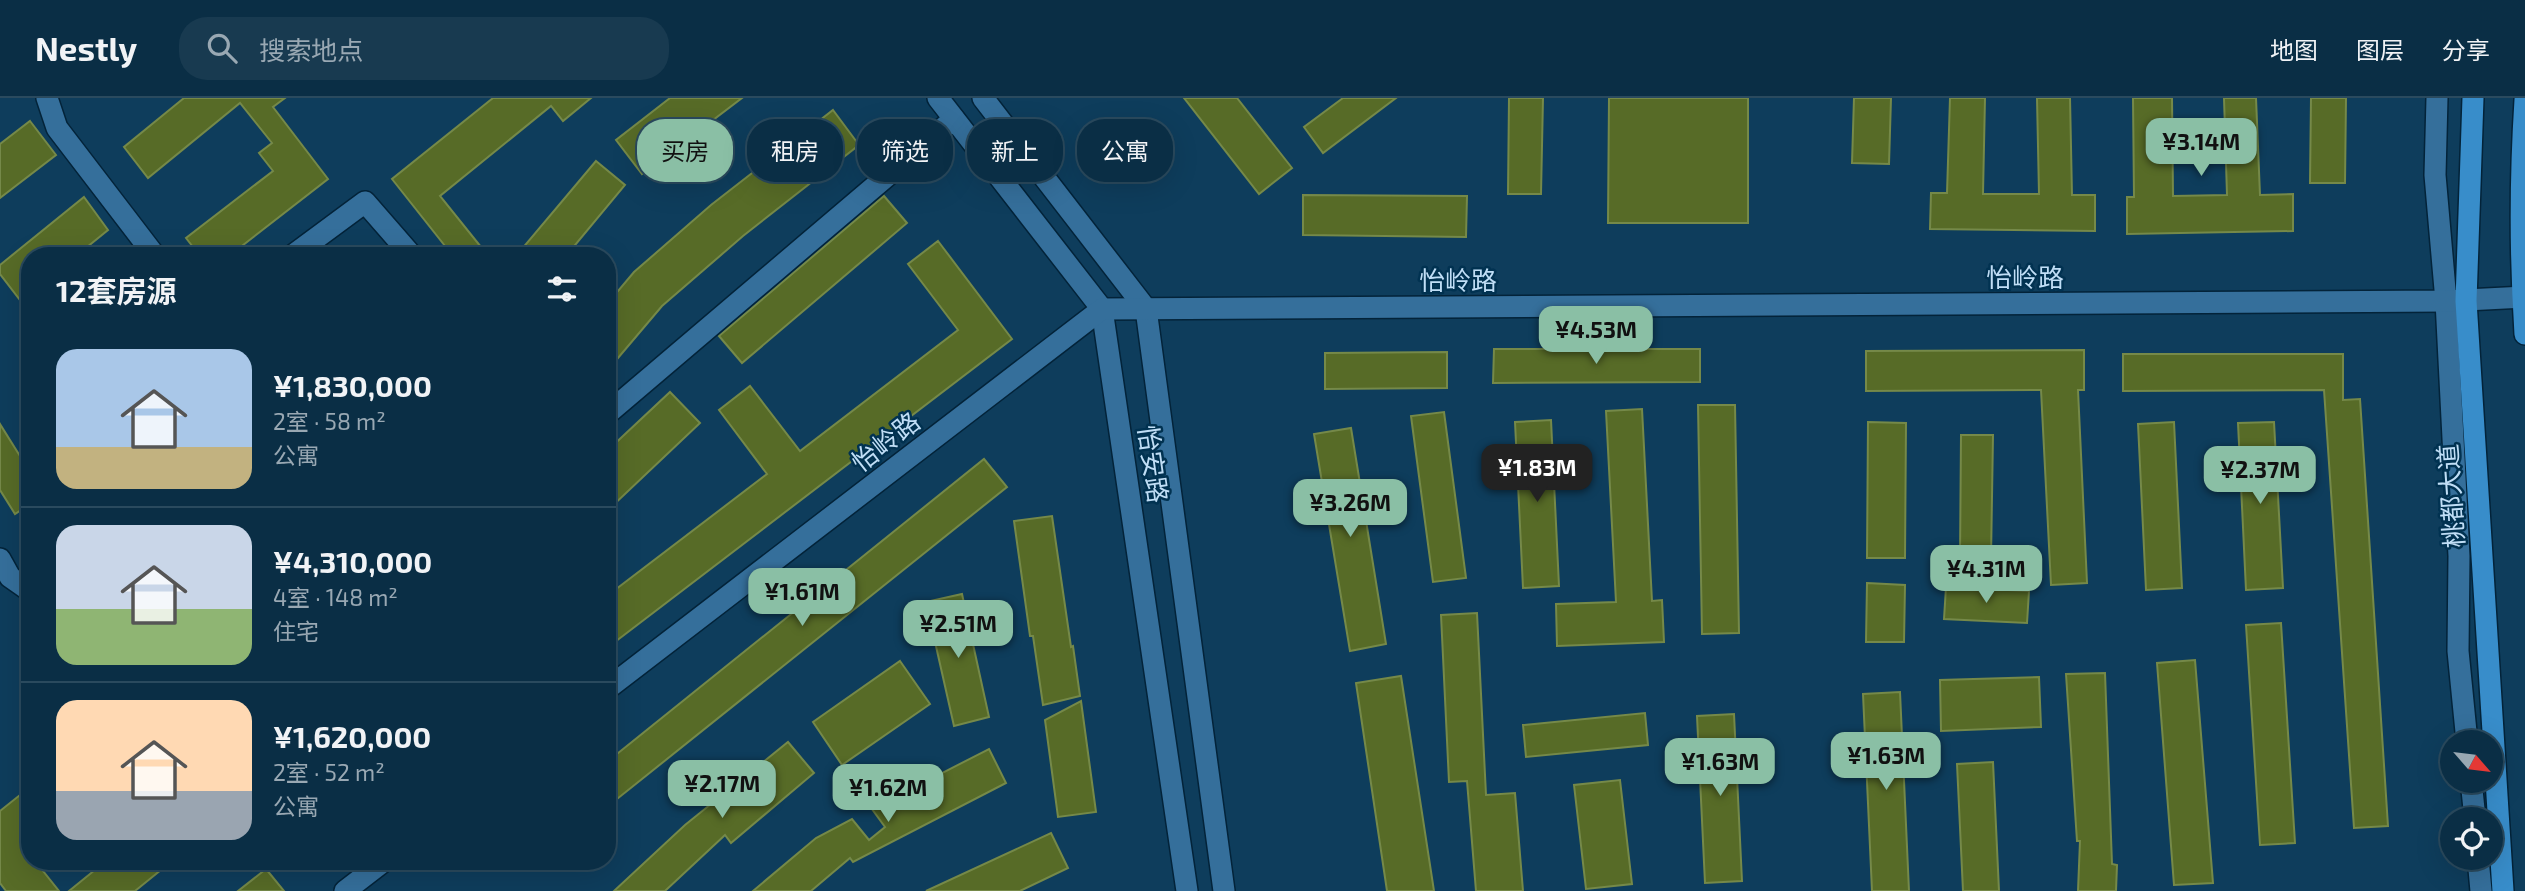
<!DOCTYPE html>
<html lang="zh">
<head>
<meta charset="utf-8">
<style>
  body { margin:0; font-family:"Exo 2","Noto Sans SC",sans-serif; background:#183a50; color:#f1f3f6; height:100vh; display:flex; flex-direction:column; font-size:26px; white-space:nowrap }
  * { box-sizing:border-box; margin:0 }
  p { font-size:23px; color:#99a8b3 }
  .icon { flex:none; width:38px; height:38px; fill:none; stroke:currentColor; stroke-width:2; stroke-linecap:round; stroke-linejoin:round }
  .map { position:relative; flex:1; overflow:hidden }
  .panel { position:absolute; left:21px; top:149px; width:595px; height:623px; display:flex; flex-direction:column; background:#0a2e45; border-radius:28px; box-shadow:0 7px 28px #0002,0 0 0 2px #2a4a5e }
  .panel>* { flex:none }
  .guide { position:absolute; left:637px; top:21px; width:665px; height:63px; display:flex; gap:14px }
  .needle { width:46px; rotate:118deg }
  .fabs { position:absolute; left:2440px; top:632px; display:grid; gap:14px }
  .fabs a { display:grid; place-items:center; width:63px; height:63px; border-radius:50%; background:#0a2e45; box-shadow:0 7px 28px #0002,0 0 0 2px #2a4a5e; font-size:35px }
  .price { position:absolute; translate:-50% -60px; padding:0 16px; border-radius:14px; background:#8abfa5; color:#111; font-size:23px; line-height:46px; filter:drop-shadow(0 2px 4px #0008) }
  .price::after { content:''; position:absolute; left:50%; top:42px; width:21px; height:16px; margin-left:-10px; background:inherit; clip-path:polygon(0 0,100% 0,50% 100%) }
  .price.selected { background:#222; color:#fff }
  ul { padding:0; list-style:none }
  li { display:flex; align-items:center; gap:21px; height:175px; padding:0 35px }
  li+li { border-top:2px solid #2a4a5e }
  li span { display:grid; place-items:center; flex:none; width:196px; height:140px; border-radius:21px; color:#555 }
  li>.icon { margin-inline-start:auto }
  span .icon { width:84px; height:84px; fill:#fffc; stroke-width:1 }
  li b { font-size:30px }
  h2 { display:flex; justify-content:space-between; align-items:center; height:84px; padding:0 35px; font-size:30px }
  .chip { padding:0 24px; border-radius:28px; background:#0a2e45; box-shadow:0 7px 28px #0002,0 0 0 2px #2a4a5e; font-size:24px; line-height:63px }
  .chip.selected { background:#8abfa5; color:#111 }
  header { display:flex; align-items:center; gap:42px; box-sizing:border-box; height:98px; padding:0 35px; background:#0a2e45; border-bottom:2px solid #2a4a5e }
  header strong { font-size:33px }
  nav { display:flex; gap:38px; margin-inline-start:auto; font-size:24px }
  .search { width:490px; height:63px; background:#183a50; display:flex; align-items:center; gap:18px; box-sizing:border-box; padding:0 24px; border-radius:28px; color:#99a8b3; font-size:26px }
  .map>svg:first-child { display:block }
  .building { fill:#576b27; stroke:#758949; stroke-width:2 }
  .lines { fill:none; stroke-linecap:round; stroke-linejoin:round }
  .minor-casing { stroke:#032339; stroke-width:24 }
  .major-casing { stroke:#032339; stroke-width:24 }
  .minor { stroke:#356f9b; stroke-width:21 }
  .major { stroke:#388dca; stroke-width:21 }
  .labels { text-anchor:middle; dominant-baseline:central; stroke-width:5; stroke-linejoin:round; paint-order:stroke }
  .street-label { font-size:26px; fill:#c0def6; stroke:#013251 }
</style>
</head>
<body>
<header>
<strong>Nestly</strong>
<div class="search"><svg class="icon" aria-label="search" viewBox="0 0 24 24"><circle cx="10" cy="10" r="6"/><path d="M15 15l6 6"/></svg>搜索地点</div>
<nav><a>地图</a><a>图层</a><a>分享</a></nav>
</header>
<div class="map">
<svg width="2525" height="793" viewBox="0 0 2525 793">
  <rect width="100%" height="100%" fill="#0e3d5c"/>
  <g class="building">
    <polygon points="184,0 285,0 273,9 328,81 229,158 200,158 186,140 273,73 259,55 272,45 240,5 148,80 124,49"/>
    <polygon points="493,0 591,0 563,23 551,8 440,98 481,149 471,158 453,158 392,81"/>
    <polygon points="670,0 742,0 642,76 616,42"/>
    <polygon points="1184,0 1237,0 1292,70 1259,96"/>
    <polygon points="1343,0 1396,0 1323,55 1304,29"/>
    <polygon points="1509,0 1543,0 1541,96 1508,96"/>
    <polygon points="1609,0 1748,0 1748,125 1608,125"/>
    <polygon points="1854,0 1891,0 1889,66 1852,65"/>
    <polygon points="1950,0 1985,0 1983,96 2039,96 2037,0 2070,0 2072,97 2095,97 2095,133 1930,131 1931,95 1947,95"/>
    <polygon points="2133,0 2172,0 2173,98 2227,97 2224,0 2256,0 2260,97 2293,96 2293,133 2127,136 2127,99 2134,99"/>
    <polygon points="2311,0 2346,0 2345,85 2310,85"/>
    <polygon points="833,12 859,47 743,138 662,208 607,273 607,206 634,174 711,107"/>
    <polygon points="30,23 56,57 0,100 0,46"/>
    <polygon points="596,63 625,87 566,158 516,158"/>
    <polygon points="1303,97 1467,98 1466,139 1303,137"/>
    <polygon points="884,98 907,125 742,265 719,238"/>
    <polygon points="84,99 108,132 76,158 30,158 30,194 20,202 0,176 0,167"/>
    <polygon points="938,143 1012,241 607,550 607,498 767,376 719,312 750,288 800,353 958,232 908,166"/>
    <polygon points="1494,251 1700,251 1700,284 1493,285"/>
    <polygon points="2084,252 2084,292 2078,292 2087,485 2051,487 2041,292 1866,293 1866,253"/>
    <polygon points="1447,254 1447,290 1325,291 1325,255"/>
    <polygon points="2123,256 2343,256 2343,302 2360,301 2388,728 2354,730 2324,292 2123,293"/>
    <polygon points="670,294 700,325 607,413 607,353"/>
    <polygon points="1698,307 1735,307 1739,535 1702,536"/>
    <polygon points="1642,311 1652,503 1662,502 1664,544 1557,548 1556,506 1616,504 1606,313"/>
    <polygon points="1444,314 1466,480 1433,484 1411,318"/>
    <polygon points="1551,322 1559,488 1523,490 1515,324"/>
    <polygon points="1868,324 1906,325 1905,460 1867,460"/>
    <polygon points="2174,324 2182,490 2146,492 2138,326"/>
    <polygon points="2274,324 2283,490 2246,492 2238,325"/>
    <polygon points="0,326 30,374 30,406 15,416 0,392"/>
    <polygon points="1351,330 1386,546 1350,553 1314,336"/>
    <polygon points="1961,337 1993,337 1991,461 1960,461"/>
    <polygon points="984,361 1007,389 607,709 607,664"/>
    <polygon points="1052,418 1071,549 1073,548 1080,598 1043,607 1033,538 1030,538 1014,423"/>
    <polygon points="1867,485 1905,487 1904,544 1866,544"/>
    <polygon points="1946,489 2029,493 2027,525 1944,521"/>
    <polygon points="962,496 989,619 954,628 926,504"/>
    <polygon points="1477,515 1486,697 1515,695 1523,793 1476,793 1467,683 1449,684 1441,517"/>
    <polygon points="2281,525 2295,745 2260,747 2246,527"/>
    <polygon points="2195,562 2213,785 2174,787 2157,565"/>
    <polygon points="900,563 930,606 842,667 813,624"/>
    <polygon points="2105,575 2112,766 2117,767 2116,793 2078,793 2080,743 2077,743 2066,576"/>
    <polygon points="1401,578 1434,793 1387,793 1356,585"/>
    <polygon points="2039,579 2041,629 1941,633 1940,582"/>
    <polygon points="1900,594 1909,793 1872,793 1863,596"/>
    <polygon points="1081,603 1096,714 1058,719 1045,622"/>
    <polygon points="1645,615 1648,647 1526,659 1523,627"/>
    <polygon points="1734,616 1742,783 1705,785 1697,618"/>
    <polygon points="788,644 814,675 731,745 725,737 665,793 614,793 685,727"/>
    <polygon points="989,651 1006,685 853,764 850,760 811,793 753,793 816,740 852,721 869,742 885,729 872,711"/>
    <polygon points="1993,664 1999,793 1963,793 1957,666"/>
    <polygon points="1620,682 1632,786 1586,791 1574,687"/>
    <polygon points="30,689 30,763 35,763 59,793 6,793 0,785 0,713"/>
    <polygon points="1051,735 1068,770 1020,793 926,793"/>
    <polygon points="106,763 172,763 135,793 69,793"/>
    <polygon points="266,771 284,793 238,793"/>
  </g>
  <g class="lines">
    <g class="minor-casing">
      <g id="minor">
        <polyline points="47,0 57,30 155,158"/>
        <polyline points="938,0 1102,211 1187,793"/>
        <polyline points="983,0 1146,211 1224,793"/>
        <polyline points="2437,0 2435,77 2446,203 2459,458 2458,553 2467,644"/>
        <polyline points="292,158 365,104 412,158"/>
        <polyline points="607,316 954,21"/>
        <polyline points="0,461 10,479 30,493"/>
        <polyline points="607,591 1102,211 2446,203 2525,199"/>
        <polyline points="2471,682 2475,721"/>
        <polyline points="2478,760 2481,793"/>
        <polyline points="345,793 384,763"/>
      </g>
    </g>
    <g class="major-casing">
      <g id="major">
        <polyline points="2473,0 2466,203 2503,793"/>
        <path d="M2525 2C2520 79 2520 159 2525 236"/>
      </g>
    </g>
    <use href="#minor" class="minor"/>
    <use href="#major" class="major"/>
  </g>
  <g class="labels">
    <g class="street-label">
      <text x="2025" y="178">怡岭路</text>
      <text x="1458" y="181">怡岭路</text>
      <text transform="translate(885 343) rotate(-38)">怡岭路</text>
      <text transform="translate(1154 366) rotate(82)">怡安路</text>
      <text transform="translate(2450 398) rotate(-94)">桃都大道</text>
    </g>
  </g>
</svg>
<div class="fabs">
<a><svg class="needle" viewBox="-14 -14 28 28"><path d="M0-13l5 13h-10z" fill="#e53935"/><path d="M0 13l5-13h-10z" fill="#99a8b3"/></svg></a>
<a><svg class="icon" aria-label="locate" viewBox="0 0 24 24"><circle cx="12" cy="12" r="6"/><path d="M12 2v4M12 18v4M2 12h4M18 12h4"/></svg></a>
</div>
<b class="price" style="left:2201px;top:80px">¥3.14M</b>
<b class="price" style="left:1596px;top:268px">¥4.53M</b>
<b class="price selected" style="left:1537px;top:406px">¥1.83M</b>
<b class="price" style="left:2260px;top:408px">¥2.37M</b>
<b class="price" style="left:1350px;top:441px">¥3.26M</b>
<b class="price" style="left:1986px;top:507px">¥4.31M</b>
<b class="price" style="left:802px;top:530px">¥1.61M</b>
<b class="price" style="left:958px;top:562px">¥2.51M</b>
<b class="price" style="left:1886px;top:694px">¥1.63M</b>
<b class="price" style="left:1720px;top:700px">¥1.63M</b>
<b class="price" style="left:722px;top:722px">¥2.17M</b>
<b class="price" style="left:888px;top:726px">¥1.62M</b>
<div class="guide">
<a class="chip selected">买房</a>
<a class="chip">租房</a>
<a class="chip">筛选</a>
<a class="chip">新上</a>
<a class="chip">公寓</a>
</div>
<section class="panel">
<h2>12套房源<svg class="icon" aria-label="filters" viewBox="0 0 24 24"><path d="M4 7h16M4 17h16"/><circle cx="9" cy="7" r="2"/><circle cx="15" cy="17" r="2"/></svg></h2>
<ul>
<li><span style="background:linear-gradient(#a9c7e8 70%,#c2b280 0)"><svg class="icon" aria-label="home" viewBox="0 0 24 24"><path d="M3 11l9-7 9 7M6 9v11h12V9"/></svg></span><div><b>¥1,830,000</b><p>2室 · 58 m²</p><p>公寓</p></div></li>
<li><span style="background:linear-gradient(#c9d6e8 60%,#8fb573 0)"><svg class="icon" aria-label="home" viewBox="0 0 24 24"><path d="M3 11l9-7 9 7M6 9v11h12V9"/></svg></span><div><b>¥4,310,000</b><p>4室 · 148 m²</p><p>住宅</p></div></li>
<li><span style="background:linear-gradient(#ffd9b3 65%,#9aa5b1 0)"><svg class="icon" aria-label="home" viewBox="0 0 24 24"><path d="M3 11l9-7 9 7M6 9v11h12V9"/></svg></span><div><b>¥1,620,000</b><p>2室 · 52 m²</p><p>公寓</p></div></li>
</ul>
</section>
</div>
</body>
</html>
